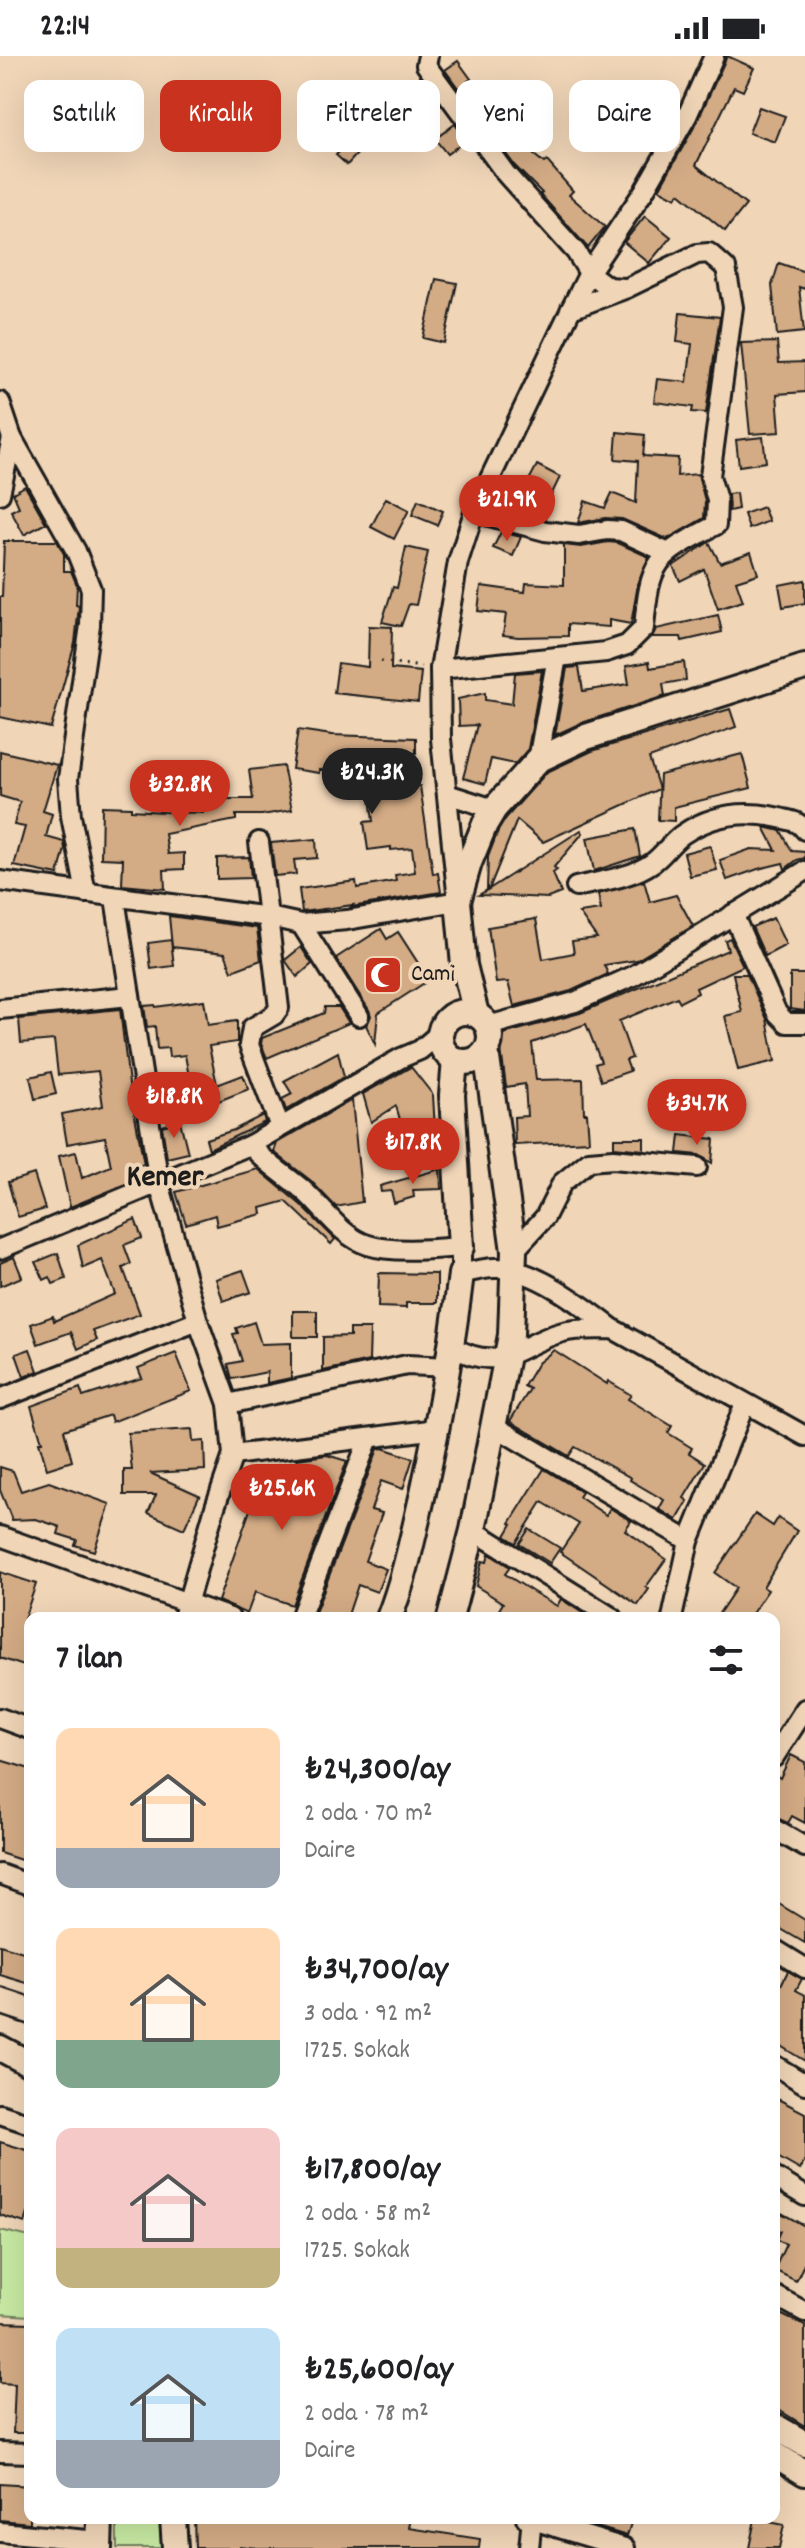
<!DOCTYPE html>
<html lang="tr">
<head>
<meta charset="utf-8">
<style>
  body { margin:0; font-family:Dekko,sans-serif; background:#f6f6f6; color:#202124; height:100vh; display:flex; flex-direction:column; font-size:30px; white-space:nowrap }
  * { box-sizing:border-box; margin:0 }
  p { font-size:26px; color:#757577 }
  .icon { flex:none; width:44px; height:44px; fill:none; stroke:currentColor; stroke-width:2; stroke-linecap:round; stroke-linejoin:round }
  .map { position:relative; flex:1; overflow:hidden }
  .drawer { position:absolute; left:24px; top:1556px; width:756px; height:912px; display:flex; flex-direction:column; background:#fff; border-radius:16px; box-shadow:0 8px 32px #0002 }
  .drawer>* { flex:none }
  .hud { position:absolute; left:24px; top:24px; width:758px; height:72px; display:flex; gap:16px }
  .price { position:absolute; translate:-50% -68px; padding:0 18px; border-radius:28px; background:#c8321e; color:#fff; font-size:26px; line-height:52px; filter:drop-shadow(0 2px 4px #0008) }
  .price::after { content:''; position:absolute; left:50%; top:48px; width:24px; height:18px; margin-left:-12px; background:inherit; clip-path:polygon(0 0,100% 0,50% 100%) }
  .price.active { background:#222; color:#fff }
  ul { padding:0; list-style:none }
  li { display:flex; align-items:center; gap:24px; height:200px; padding:0 32px }
  li span { display:grid; place-items:center; flex:none; width:224px; height:160px; border-radius:16px; color:#555 }
  li>.icon { margin-inline-start:auto }
  span .icon { width:96px; height:96px; fill:#fffc; stroke-width:1 }
  li b { font-size:34px }
  h2 { display:flex; justify-content:space-between; align-items:center; height:96px; padding:0 32px; font-size:34px }
  .tag { padding:0 28px; border-radius:16px; background:#fff; box-shadow:0 8px 32px #0002; font-size:28px; line-height:72px }
  .tag.active { background:#c8321e; color:#fff }
  .status { display:flex; justify-content:space-between; align-items:center; height:56px; padding:0 40px; background:#fff; direction:ltr }
  .status svg { height:22px; fill:currentColor }
  .map>svg:first-child { display:block }
  .green { fill:#c7e9a2; stroke:#72825f; stroke-width:2 }
  .building { fill:#d3ab85; stroke:#1c1c1c; stroke-width:2 }
  .lines { fill:none; stroke-linecap:round; stroke-linejoin:round }
  .minor-casing { stroke:#1c1c1c; stroke-width:24 }
  .major-casing { stroke:#1c1c1c; stroke-width:30 }
  .path { stroke:#1c1c1c; stroke-width:3; stroke-dasharray:2 6; stroke-linecap:butt }
  .minor { stroke:#f0d5b7; stroke-width:18 }
  .major { stroke:#f0d5b7; stroke-width:24 }
  .labels { text-anchor:middle; dominant-baseline:central; stroke-width:8; stroke-linejoin:round; paint-order:stroke }
  .poi-label { font-size:24px; fill:#1c1c1c; stroke:#f0d5b7; text-anchor:start }
  .district-label { font-size:32px; font-weight:bold; fill:#1c1c1c; stroke:#f0d5b7 }
</style>
</head>
<body>
<div class="status"><b>22:14</b><svg viewBox="0 0 49 12"><path d="M0 12V9h3v3zM5 12V6h3v6zM10 12V3h3v9zM15 12V0h3v12zM26 1h20v11H26zM47 4h2v5h-2z"/></svg></div>
<div class="map">
<svg width="805" height="2492" viewBox="0 0 805 2492">
  <rect width="100%" height="100%" fill="#f0d5b7"/>
  <filter id="ink" filterUnits="userSpaceOnUse"><feTurbulence type="fractalNoise" baseFrequency=".0125" numOctaves="2"/><feDisplacementMap in="SourceGraphic" scale="16" xChannelSelector="R" yChannelSelector="G"/><feConvolveMatrix kernelMatrix="1 2 1 2 8 2 1 2 1" color-interpolation-filters="sRGB"/></filter>
  <g filter="url(#ink)">
    <g class="green">
      <polygon points="0,2174 30,2181 30,2260 0,2258"/>
      <polygon points="117,2462 160,2462 161,2492 117,2492"/>
    </g>
    <g class="building">
      <polygon points="727,0 754,12 743,35 734,31 696,109 746,149 725,175 679,137 676,142 659,133 697,66"/>
      <polygon points="458,5 471,23 468,25 504,74 508,70 527,93 544,107 547,105 573,135 569,139 605,171 588,192 540,138 542,137 515,110 445,14"/>
      <polygon points="409,25 424,31 410,65 395,59"/>
      <polygon points="759,51 785,60 775,86 749,77"/>
      <polygon points="455,68 466,84 447,98 435,83"/>
      <polygon points="360,74 370,84 347,109 336,99"/>
      <polygon points="645,160 671,181 649,207 624,186"/>
      <polygon points="779,207 805,216 805,233 799,231 804,276 777,279 772,229"/>
      <polygon points="436,223 457,227 444,287 423,282"/>
      <polygon points="680,257 720,261 706,357 692,356 693,351 654,346 657,323 687,326 692,288 677,286"/>
      <polygon points="777,286 779,307 805,306 805,336 777,338 780,376 750,378 741,287"/>
      <polygon points="617,376 645,379 643,400 678,402 677,420 698,418 705,445 704,462 667,483 622,463 605,462 578,467 585,445 605,452 612,437 636,447 638,405 615,403"/>
      <polygon points="763,381 766,406 739,410 736,384"/>
      <polygon points="537,409 560,421 545,452 548,453 545,463 525,457 533,434 526,430"/>
      <polygon points="25,430 46,467 24,479 11,455 19,451 13,437"/>
      <polygon points="736,437 738,453 729,455 728,438"/>
      <polygon points="386,442 409,454 394,483 371,471"/>
      <polygon points="418,444 443,455 437,469 412,459"/>
      <polygon points="763,451 769,465 749,473 744,458"/>
      <polygon points="501,476 521,481 513,500 493,492"/>
      <polygon points="4,485 57,485 64,498 64,515 71,515 77,529 76,549 79,550 75,587 51,672 0,661 0,541 2,541"/>
      <polygon points="608,486 618,487 649,501 638,528 631,568 609,564 609,571 568,568 568,580 518,581 503,579 506,558 478,555 481,530 525,536 526,527 564,529 564,489 581,491"/>
      <polygon points="709,486 720,507 751,496 758,518 736,525 743,545 718,553 704,513 680,525 673,510"/>
      <polygon points="406,491 428,496 416,549 409,548 401,570 382,566 393,531 397,532"/>
      <polygon points="805,524 805,547 783,551 779,529"/>
      <polygon points="718,559 722,576 682,585 681,581 652,581 656,573"/>
      <polygon points="369,570 392,571 391,613 421,616 418,646 334,637 338,607 368,611"/>
      <polygon points="649,606 650,612 684,606 686,624 663,628 665,640 581,667 555,679 567,612 579,611 583,635 629,628 626,610"/>
      <polygon points="542,615 528,693 515,708 491,703 485,728 463,722 477,669 459,670 458,643 485,637 485,644 512,648 515,617"/>
      <polygon points="730,653 736,671 649,702 659,733 543,786 517,764 489,833 581,774 583,777 554,811 557,814 553,817 561,837 548,842 479,839 487,834 488,801 498,775 506,762 547,716 592,695"/>
      <polygon points="298,674 332,679 416,682 416,697 387,697 388,734 420,730 433,818 438,817 441,836 351,851 353,849 302,856 299,833 356,825 357,832 396,825 395,819 415,816 412,792 391,794 391,791 368,794 364,766 373,765 369,734 365,734 364,716 319,714 319,717 292,713"/>
      <polygon points="0,695 57,709 43,755 52,758 46,781 64,786 65,793 58,819 14,810 25,771 14,769 20,746 0,740"/>
      <polygon points="742,698 751,732 674,751 674,765 658,764 660,719"/>
      <polygon points="283,710 292,754 262,759 236,759 236,764 165,778 168,798 184,797 184,813 164,814 165,833 122,829 123,803 101,802 102,750 131,751 131,754 164,756 203,757 203,743 253,743 249,714"/>
      <polygon points="764,771 781,775 792,795 805,796 805,802 797,804 785,813 783,807 758,813 727,824 720,804 751,793 776,794"/>
      <polygon points="635,773 640,800 594,815 587,782"/>
      <polygon points="316,783 317,802 294,804 296,818 275,820 271,787"/>
      <polygon points="710,790 717,814 690,820 684,797"/>
      <polygon points="249,801 251,822 217,823 217,802"/>
      <polygon points="644,825 650,846 676,839 693,870 637,904 604,909 608,918 571,935 514,950 508,926 496,927 488,871 536,863 543,903 574,897 572,885 597,882 579,857 601,854 598,838"/>
      <polygon points="169,860 257,872 261,904 232,915 225,897 172,891"/>
      <polygon points="773,862 786,889 765,900 752,871"/>
      <polygon points="381,873 387,883 398,876 429,924 378,957 375,988 366,969 371,960 369,954 336,902"/>
      <polygon points="730,882 743,910 696,932 698,937 680,946 677,941 619,965 632,1002 626,1004 630,1015 601,1025 595,1008 601,1006 586,968 532,987 536,1024 583,1023 584,1057 587,1057 589,1085 515,1089 514,1061 527,1060 525,1028 506,1031 501,993 496,980 580,957 728,894 725,884"/>
      <polygon points="171,884 174,910 151,913 148,887"/>
      <polygon points="301,891 312,908 297,921 285,904"/>
      <polygon points="733,918 747,918 767,963 775,1005 738,1014 725,960 742,956"/>
      <polygon points="790,918 805,918 805,955 790,953"/>
      <polygon points="204,944 208,969 237,965 237,986 209,990 217,1029 243,1019 249,1033 211,1048 182,1056 176,1029 190,1026 185,999 169,1001 168,992 157,993 155,970 147,971 144,950 155,949 156,951"/>
      <polygon points="325,951 339,951 349,967 267,1002 261,988 262,982 324,957"/>
      <polygon points="120,953 129,1028 144,1108 138,1109 141,1122 70,1151 59,1100 76,1096 82,1122 111,1110 105,1081 67,1088 62,1058 103,1050 98,1015 58,1019 54,984 21,987 19,963"/>
      <polygon points="338,996 344,1021 286,1054 282,1043 292,1038 284,1025"/>
      <polygon points="411,1011 433,1039 436,1092 409,1094 396,1050 371,1066 363,1038"/>
      <polygon points="51,1016 56,1038 35,1043 30,1021"/>
      <polygon points="352,1044 362,1146 336,1151 310,1124 274,1096 277,1087"/>
      <polygon points="263,1059 265,1066 209,1093 206,1083 234,1074"/>
      <polygon points="180,1065 188,1097 167,1102 162,1070"/>
      <polygon points="680,1079 714,1083 712,1107 699,1099 678,1097"/>
      <polygon points="614,1082 644,1082 644,1094 614,1091"/>
      <polygon points="258,1113 301,1149 335,1183 331,1188 286,1145 261,1152 262,1158 217,1170 215,1159 186,1168 176,1136"/>
      <polygon points="440,1113 441,1133 413,1134 414,1141 394,1147 391,1135 381,1136 380,1130"/>
      <polygon points="34,1118 45,1153 18,1161 8,1126"/>
      <polygon points="135,1163 142,1182 124,1189 131,1208 123,1212 140,1258 93,1275 97,1284 78,1293 71,1276 38,1288 31,1268 53,1260 54,1265 115,1238 102,1204 83,1212 78,1189"/>
      <polygon points="58,1197 66,1223 53,1228 50,1221 44,1224 36,1206"/>
      <polygon points="14,1201 22,1221 0,1230 0,1207"/>
      <polygon points="243,1214 251,1236 223,1245 216,1223"/>
      <polygon points="379,1217 437,1218 437,1247 406,1247 406,1252 378,1251"/>
      <rect x="293" y="1255" width="24" height="26"/>
      <polygon points="254,1266 261,1288 291,1287 291,1322 267,1327 267,1316 232,1323 228,1308 242,1305 233,1278 238,1277 236,1272"/>
      <polygon points="350,1273 370,1273 369,1305 323,1315 323,1281 350,1280"/>
      <polygon points="30,1293 38,1315 24,1321 16,1298"/>
      <polygon points="554,1294 607,1328 608,1325 631,1339 628,1343 672,1370 668,1377 692,1392 689,1397 705,1407 684,1442 688,1445 677,1464 659,1453 664,1444 630,1424 631,1422 575,1391 569,1400 510,1365 530,1333 524,1330 538,1307"/>
      <polygon points="176,1297 191,1335 112,1366 110,1359 64,1374 72,1405 47,1413 39,1386 42,1386 31,1350 80,1332 83,1341 142,1322 138,1312"/>
      <polygon points="192,1373 193,1386 204,1385 205,1414 150,1417 201,1440 199,1440 184,1473 148,1457 156,1439 124,1439 124,1414 132,1414 128,1377"/>
      <polygon points="382,1392 413,1402 403,1433 381,1425 371,1454 382,1457 365,1505 386,1513 377,1536 358,1529 347,1562 313,1562 378,1393"/>
      <polygon points="327,1399 347,1405 292,1549 255,1536 247,1558 218,1545 265,1411 291,1421 297,1403"/>
      <polygon points="0,1411 13,1415 21,1435 49,1426 110,1448 94,1495 75,1489 77,1484 58,1478 60,1471 36,1463 12,1464 0,1434"/>
      <polygon points="544,1413 582,1436 579,1441 606,1459 610,1452 631,1465 625,1474 666,1503 646,1531 649,1533 638,1549 560,1496 579,1468 542,1446 516,1487 505,1480 512,1468 510,1467"/>
      <polygon points="755,1458 773,1470 778,1462 797,1475 763,1531 768,1534 749,1562 716,1562 736,1532 715,1517"/>
      <polygon points="529,1473 560,1492 550,1507 519,1488"/>
      <polygon points="489,1498 510,1511 505,1518 533,1536 557,1550 561,1543 590,1562 494,1562 503,1547 476,1530 482,1505 487,1506"/>
      <polygon points="0,1516 36,1528 24,1563 30,1565 30,1592 24,1610 0,1602"/>
      <polygon points="791,1699 805,1706 805,1767 792,1760 788,1767 774,1761 774,1718 780,1722"/>
      <polygon points="0,1704 30,1713 30,1807 0,1797"/>
      <polygon points="774,1845 805,1864 805,1887 774,1869"/>
      <polygon points="0,1889 30,1898 30,1928 0,1919"/>
      <polygon points="788,1915 802,1923 796,1934 805,1939 805,2005 774,1986 774,1943"/>
      <polygon points="774,2041 805,2057 805,2105 800,2114 774,2099"/>
      <polygon points="0,2086 30,2095 30,2151 25,2167 0,2159"/>
      <polygon points="774,2153 805,2170 805,2206 796,2225 774,2214 786,2188 777,2184 781,2175 774,2171"/>
      <polygon points="774,2255 805,2270 805,2370 774,2351"/>
      <polygon points="0,2266 30,2267 30,2377 13,2377 15,2328 0,2327"/>
      <polygon points="0,2428 30,2430 30,2467 0,2464"/>
      <polygon points="194,2462 411,2462 409,2472 480,2483 479,2492 257,2492 240,2490 240,2492 195,2492"/>
      <polygon points="567,2462 610,2462 631,2467 627,2480"/>
      <polygon points="755,2463 784,2469 779,2492 749,2492"/>
    </g>
    <g class="lines">
      <g class="minor-casing">
        <g id="minor">
          <polyline points="428,0 426,9 506,118 576,196 589,217 608,231 624,232"/>
          <polyline points="0,346 12,382 76,495 91,533 90,569 68,723 71,760 86,837"/>
          <polyline points="0,438 12,382"/>
          <polyline points="474,456 545,475 579,479 607,474 621,475 666,496"/>
          <path d="M440 613 606 596 627 589 644 572C650 502 656 501 716 469L717 444 710 420 733 251 726 212 709 197 697 198 627 232 571 253"/>
          <polyline points="538,704 557,601"/>
          <polyline points="447,738 494,753"/>
          <polyline points="259,786 279,952 274,959 252,972 249,989 280,1071"/>
          <polyline points="0,825 269,861 301,868 347,864 458,845 441,683 440,613 458,506 474,456 571,253 589,217 644,135 687,60 714,0"/>
          <path d="M576 831C600 825 631 822 652 807 662 801 671 786 683 778 714 757 749 754 784 763 793 765 799 766 805 774"/>
          <polyline points="115,842 159,1127 198,1265 228,1348 233,1399 215,1451 183,1562"/>
          <polyline points="733,858 777,957 787,967 805,967"/>
          <polyline points="301,868 359,960"/>
          <polyline points="0,953 130,940"/>
          <polyline points="488,970 575,946 633,920 805,815"/>
          <path d="M250 1089C266 1107 284 1118 302 1133 323 1151 341 1181 368 1189 393 1197 434 1193 461 1191V1218C474 1215 486 1211 498 1212 536 1213 584 1251 613 1273 598 1274 578 1272 563 1276 517 1288 504 1319 452 1291"/>
          <polyline points="0,1193 250,1089 401,1002 420,994 440,977"/>
          <polyline points="514,1195 545,1161 562,1127 589,1105 613,1103 697,1111"/>
          <polyline points="613,1273 805,1380"/>
          <polyline points="0,1343 198,1265"/>
          <polyline points="228,1348 407,1309 449,1311"/>
          <polyline points="494,1370 689,1485"/>
          <polyline points="233,1399 437,1373"/>
          <polyline points="473,1474 613,1562"/>
          <polyline points="0,1480 230,1562"/>
          <polyline points="300,1562 369,1382"/>
          <polyline points="672,1562 689,1485 745,1348"/>
          <polyline points="0,1662 30,1673"/>
          <polyline points="774,1701 805,1653"/>
          <polyline points="774,1773 805,1791"/>
          <polyline points="0,1818 30,1829"/>
          <polyline points="774,1893 805,1912"/>
          <polyline points="774,2009 805,2028"/>
          <polyline points="0,2058 27,2067 30,2065"/>
          <polyline points="774,2121 805,2140"/>
          <polyline points="774,2239 805,2256"/>
          <polyline points="0,2396 30,2397"/>
          <polyline points="526,2462 625,2492"/>
          <polyline points="0,2476 99,2485"/>
          <polyline points="529,2492 532,2462"/>
        </g>
      </g>
      <g class="major-casing">
        <g id="major">
          <circle cx="465" cy="981" r="25"/>
          <polyline points="476,958 464,909 458,845 469,807 485,768 494,753 538,704 586,681 805,611"/>
          <polyline points="455,1004 452,1039 461,1191"/>
          <path d="M389 1562C405 1521 413 1480 423 1437 439 1364 452 1292 461 1218"/>
          <polyline points="450,1562 473,1474 511,1279 514,1195 486,995"/>
          <polyline points="0,1945 30,1955"/>
          <polyline points="0,1992 30,2008"/>
          <polyline points="774,2370 805,2388"/>
          <polyline points="774,2398 805,2417"/>
          <polyline points="173,2462 175,2492"/>
          <polyline points="99,2492 100,2462"/>
        </g>
      </g>
      <polyline class="path" points="381,605 421,611"/>
      <use href="#minor" class="minor"/>
      <use href="#major" class="major"/>
    </g>
  </g>
  <defs>
    <g id="mosque-square" transform="scale(2)"><rect x="-9" y="-9" width="18" height="18" rx="4" fill="#c8321e" stroke="#f0d5b7"/><path d="M3.5-4.9A6 6 0 1 0 3.5 4.9A5 5 0 1 1 3.5-4.9Z" fill="#fff"/></g>
  </defs>
  <g fill-rule="evenodd">
    <use href="#mosque-square" x="383" y="919"/>
  </g>
  <g class="labels">
    <g class="poi-label">
      <text x="411" y="919">Cami</text>
    </g>
    <g class="district-label">
      <text x="165" y="1123">Kemer</text>
    </g>
  </g>
</svg>
<b class="price" style="left:507px;top:487px">₺21.9K</b>
<b class="price active" style="left:372px;top:760px">₺24.3K</b>
<b class="price" style="left:180px;top:772px">₺32.8K</b>
<b class="price" style="left:174px;top:1084px">₺18.8K</b>
<b class="price" style="left:697px;top:1091px">₺34.7K</b>
<b class="price" style="left:413px;top:1130px">₺17.8K</b>
<b class="price" style="left:282px;top:1476px">₺25.6K</b>
<div class="hud">
<a class="tag">Satılık</a>
<a class="tag active">Kiralık</a>
<a class="tag">Filtreler</a>
<a class="tag">Yeni</a>
<a class="tag">Daire</a>
</div>
<section class="drawer">
<h2>7 ilan<svg class="icon" aria-label="filters" viewBox="0 0 24 24"><path d="M4 7h16M4 17h16"/><circle cx="9" cy="7" r="2"/><circle cx="15" cy="17" r="2"/></svg></h2>
<ul>
<li><span style="background:linear-gradient(#ffd9b3 75%,#9aa5b1 0)"><svg class="icon" aria-label="home" viewBox="0 0 24 24"><path d="M3 11l9-7 9 7M6 9v11h12V9"/></svg></span><div><b>₺24,300/ay</b><p>2 oda · 70 m²</p><p>Daire</p></div></li>
<li><span style="background:linear-gradient(#ffd9b3 70%,#7fa58c 0)"><svg class="icon" aria-label="home" viewBox="0 0 24 24"><path d="M3 11l9-7 9 7M6 9v11h12V9"/></svg></span><div><b>₺34,700/ay</b><p>3 oda · 92 m²</p><p>1725. Sokak</p></div></li>
<li><span style="background:linear-gradient(#f6c9c9 75%,#c2b280 0)"><svg class="icon" aria-label="home" viewBox="0 0 24 24"><path d="M3 11l9-7 9 7M6 9v11h12V9"/></svg></span><div><b>₺17,800/ay</b><p>2 oda · 58 m²</p><p>1725. Sokak</p></div></li>
<li><span style="background:linear-gradient(#bfe0f5 70%,#9aa5b1 0)"><svg class="icon" aria-label="home" viewBox="0 0 24 24"><path d="M3 11l9-7 9 7M6 9v11h12V9"/></svg></span><div><b>₺25,600/ay</b><p>2 oda · 78 m²</p><p>Daire</p></div></li>
</ul>
</section>
</div>
</body>
</html>
